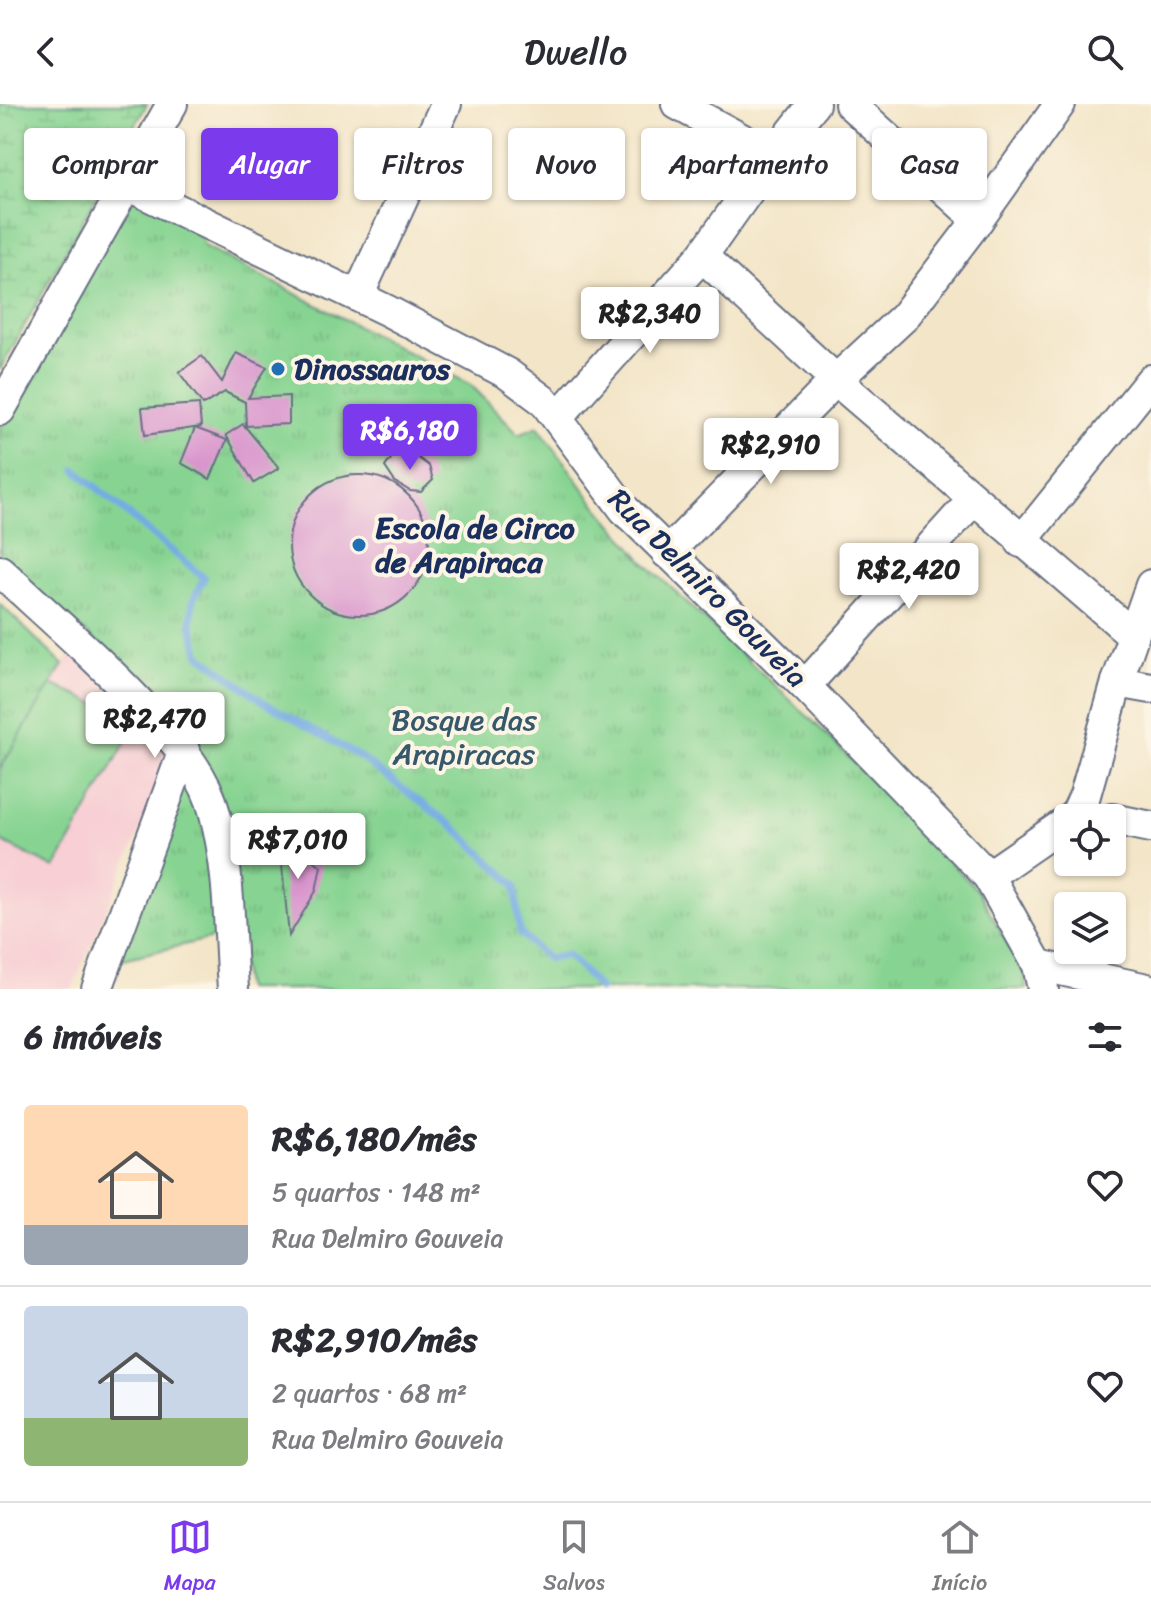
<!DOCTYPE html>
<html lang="pt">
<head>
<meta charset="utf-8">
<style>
  body { margin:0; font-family:Sriracha,sans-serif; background:#f7f7f7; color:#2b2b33; height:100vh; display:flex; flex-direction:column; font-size:30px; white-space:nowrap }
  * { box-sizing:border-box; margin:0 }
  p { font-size:26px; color:#7c7c81 }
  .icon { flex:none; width:44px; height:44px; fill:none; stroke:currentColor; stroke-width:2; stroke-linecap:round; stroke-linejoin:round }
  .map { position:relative; height:885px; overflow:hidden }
  .drawer { display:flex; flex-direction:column; background:#fff; flex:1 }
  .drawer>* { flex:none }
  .banner { position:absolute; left:24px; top:24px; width:1104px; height:72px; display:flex; gap:16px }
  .tools { position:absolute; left:1054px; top:700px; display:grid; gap:16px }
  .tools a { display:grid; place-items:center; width:72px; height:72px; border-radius:8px; background:#fff; box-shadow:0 2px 6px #0004; font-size:40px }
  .price { position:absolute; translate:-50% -68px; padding:0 18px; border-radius:8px; background:#fff; color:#222; font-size:26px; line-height:52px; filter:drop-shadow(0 2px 4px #0008) }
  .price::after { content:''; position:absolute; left:50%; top:48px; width:24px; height:18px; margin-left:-12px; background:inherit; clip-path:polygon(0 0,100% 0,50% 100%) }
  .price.current { background:#7c3aed; color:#fff }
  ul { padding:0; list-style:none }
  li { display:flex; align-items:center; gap:24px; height:200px; padding:0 24px }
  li+li { border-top:2px solid #e1e1e2 }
  li span { display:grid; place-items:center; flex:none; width:224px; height:160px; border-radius:8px; color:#555 }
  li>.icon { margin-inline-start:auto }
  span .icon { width:96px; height:96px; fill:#fffc; stroke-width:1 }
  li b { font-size:34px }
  h2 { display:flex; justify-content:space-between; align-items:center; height:96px; padding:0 24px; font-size:34px }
  .tag { padding:0 28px; border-radius:8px; background:#fff; box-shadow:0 2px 6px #0004; font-size:28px; line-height:72px }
  .tag.current { background:#7c3aed; color:#fff }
  header { display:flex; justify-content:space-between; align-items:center; height:104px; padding:0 24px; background:#fff; font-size:36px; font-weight:600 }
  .tab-bar { display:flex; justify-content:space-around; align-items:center; height:112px; border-top:2px solid #e1e1e2; background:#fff; font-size:22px; color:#7c7c81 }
  .tab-bar a { display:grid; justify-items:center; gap:4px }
  .tab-bar .current { color:#7c3aed }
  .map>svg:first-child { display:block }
  .built { fill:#f7cfd4 }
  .grass { fill:url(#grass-tufts); stroke:#518278; stroke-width:2 }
  .wetland { fill:url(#wetland-marsh); stroke:#518278; stroke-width:2 }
  .pitch { fill:#87d492; stroke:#518278; stroke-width:2 }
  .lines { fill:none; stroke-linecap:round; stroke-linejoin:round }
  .stream { stroke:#74abe3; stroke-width:7 }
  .building { fill:#d996cd }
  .minor-casing { stroke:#676f83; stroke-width:34 }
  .minor { stroke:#fff; stroke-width:30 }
  .poi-dot { fill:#1f6fb2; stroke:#fcf5e5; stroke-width:3 }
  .labels { text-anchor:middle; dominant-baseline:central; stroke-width:8; stroke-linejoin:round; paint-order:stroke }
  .poi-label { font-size:30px; font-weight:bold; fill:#1b2f5e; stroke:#fcf5e5; text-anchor:start }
  .street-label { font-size:30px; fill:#1b2f5e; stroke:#fcf5e5 }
  .park-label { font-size:30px; fill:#36586b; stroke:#fcf5e5 }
</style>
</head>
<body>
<header><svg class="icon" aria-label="back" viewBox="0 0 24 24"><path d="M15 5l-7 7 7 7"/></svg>Dwello<svg class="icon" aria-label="search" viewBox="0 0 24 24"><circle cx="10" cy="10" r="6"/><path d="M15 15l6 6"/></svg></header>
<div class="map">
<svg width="1151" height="885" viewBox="0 0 1151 885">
  <defs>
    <pattern id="grass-tufts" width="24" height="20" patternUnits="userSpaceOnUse" patternTransform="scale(2)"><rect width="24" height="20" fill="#87d492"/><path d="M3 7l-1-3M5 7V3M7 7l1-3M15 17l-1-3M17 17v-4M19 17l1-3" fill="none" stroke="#74b680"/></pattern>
    <pattern id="wetland-marsh" width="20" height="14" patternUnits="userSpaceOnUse" patternTransform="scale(2)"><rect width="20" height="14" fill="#87d492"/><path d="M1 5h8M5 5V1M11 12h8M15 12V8" fill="none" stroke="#74b680"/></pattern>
  </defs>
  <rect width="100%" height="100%" fill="#fcf5e5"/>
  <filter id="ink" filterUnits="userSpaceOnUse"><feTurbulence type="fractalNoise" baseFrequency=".0125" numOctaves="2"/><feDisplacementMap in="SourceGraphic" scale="16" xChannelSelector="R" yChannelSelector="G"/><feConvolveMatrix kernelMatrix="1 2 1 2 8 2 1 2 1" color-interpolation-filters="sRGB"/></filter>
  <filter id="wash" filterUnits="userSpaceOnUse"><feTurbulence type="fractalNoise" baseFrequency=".006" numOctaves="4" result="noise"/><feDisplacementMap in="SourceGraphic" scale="32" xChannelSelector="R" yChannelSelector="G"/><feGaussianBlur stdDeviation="1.8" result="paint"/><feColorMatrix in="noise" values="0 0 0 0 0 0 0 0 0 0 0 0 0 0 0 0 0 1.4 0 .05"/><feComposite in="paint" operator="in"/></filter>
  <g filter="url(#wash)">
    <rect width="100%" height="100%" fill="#f3e5c8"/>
    <polygon class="built" points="78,537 177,640 72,885 0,885 0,665"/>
    <g class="grass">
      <polygon points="131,90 200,127 204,142 471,281 519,330 538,322 591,395 645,459 821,625 978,787 1025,871 1026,885 245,885 217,678 152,586 0,455 0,325"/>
      <polygon points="0,500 63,561 0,665"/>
      <polygon points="184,646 230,830 106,859"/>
    </g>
    <polygon class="wetland" points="0,0 147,0 0,266"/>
    <polygon class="pitch" points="51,580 137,618 55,764 0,737 0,665"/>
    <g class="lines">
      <polyline class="stream" points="76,366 204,474 193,496 191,520 200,551 264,598 360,653 454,723 515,781 520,829 548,855 568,851 600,885"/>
    </g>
    <g id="blocks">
      <g class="building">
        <polygon points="236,249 267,263 248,294 289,292 289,320 246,322 245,298 225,288 203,301 179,268 202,252 222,278"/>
        <polygon points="199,300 201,323 145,331 142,304"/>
        <polygon points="243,320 279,364 254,379 226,331"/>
        <polygon points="195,324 227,336 210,375 181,359"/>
        <polygon points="396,348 413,350 429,362 433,376 421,388 410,387 395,378 385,363"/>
        <circle cx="359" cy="441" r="70"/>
        <polygon points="279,731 321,762 316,787 289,832"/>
      </g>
    </g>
  </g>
  <g filter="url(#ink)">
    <use href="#blocks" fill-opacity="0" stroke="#676f83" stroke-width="2"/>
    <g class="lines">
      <g class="minor-casing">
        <g id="minor">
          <polyline points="677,0 773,52"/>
          <polyline points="850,0 978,116"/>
          <polyline points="127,81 388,207 508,270 544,297 624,405 805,582 988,772 1038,861 1043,885"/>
          <polyline points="702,152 836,276 1133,531"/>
          <polyline points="358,192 446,0"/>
          <polyline points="0,306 172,0"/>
          <polyline points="557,314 702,152 773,52 814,0"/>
          <polyline points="1021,438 1151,276"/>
          <polyline points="667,449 836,276 904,213 978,116 1060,0"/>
          <path d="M0 467C51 514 103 559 150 610 177 640 205 669 215 710 230 767 229 827 233 885"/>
          <polyline points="1117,578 1151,584"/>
          <polyline points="805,582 973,396"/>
          <polyline points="1071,714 1077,708 1085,691 1117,578 1151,481"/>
          <polyline points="1112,715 1151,723"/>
          <polyline points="988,772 1068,717"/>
          <polyline points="1038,861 1147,885"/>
          <polyline points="97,885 184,646"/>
        </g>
      </g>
      <use href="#minor" class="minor"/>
    </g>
  </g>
  <g class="poi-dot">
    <circle cx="278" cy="265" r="8"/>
    <circle cx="359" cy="441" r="8"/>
  </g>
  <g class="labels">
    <g class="poi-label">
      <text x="294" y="265">Dinossauros</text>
      <text x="375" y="424">Escola de Circo<tspan x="375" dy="34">de Arapiraca</tspan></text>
    </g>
    <g class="street-label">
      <text transform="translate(708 484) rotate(45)">Rua Delmiro Gouveia</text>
    </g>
    <g class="park-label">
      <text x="464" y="616">Bosque das<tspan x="464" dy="34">Arapiracas</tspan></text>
    </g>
  </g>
</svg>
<div class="tools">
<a><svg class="icon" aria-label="locate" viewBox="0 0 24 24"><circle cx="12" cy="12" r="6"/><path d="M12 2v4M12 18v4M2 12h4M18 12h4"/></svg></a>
<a><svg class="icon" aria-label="layers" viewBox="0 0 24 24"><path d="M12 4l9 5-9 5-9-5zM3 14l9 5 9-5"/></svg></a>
</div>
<b class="price" style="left:650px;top:251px">R$2,340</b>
<b class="price current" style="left:410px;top:368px">R$6,180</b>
<b class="price" style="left:771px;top:382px">R$2,910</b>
<b class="price" style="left:909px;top:507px">R$2,420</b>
<b class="price" style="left:155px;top:656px">R$2,470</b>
<b class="price" style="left:298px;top:777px">R$7,010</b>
<div class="banner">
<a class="tag">Comprar</a>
<a class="tag current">Alugar</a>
<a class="tag">Filtros</a>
<a class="tag">Novo</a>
<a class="tag">Apartamento</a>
<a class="tag">Casa</a>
</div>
</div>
<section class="drawer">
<h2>6 imóveis<svg class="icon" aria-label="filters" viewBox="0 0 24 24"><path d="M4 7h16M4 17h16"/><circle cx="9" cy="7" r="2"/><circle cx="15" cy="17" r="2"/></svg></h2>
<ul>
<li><span style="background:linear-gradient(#ffd9b3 75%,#9aa5b1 0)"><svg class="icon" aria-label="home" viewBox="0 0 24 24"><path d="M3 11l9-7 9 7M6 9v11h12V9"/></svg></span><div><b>R$6,180/mês</b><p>5 quartos · 148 m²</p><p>Rua Delmiro Gouveia</p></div><svg class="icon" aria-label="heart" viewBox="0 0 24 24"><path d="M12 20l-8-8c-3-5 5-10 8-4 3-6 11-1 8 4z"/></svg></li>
<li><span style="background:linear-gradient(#c9d6e8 70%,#8fb573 0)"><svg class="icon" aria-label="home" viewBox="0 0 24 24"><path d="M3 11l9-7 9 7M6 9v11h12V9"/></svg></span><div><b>R$2,910/mês</b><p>2 quartos · 68 m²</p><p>Rua Delmiro Gouveia</p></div><svg class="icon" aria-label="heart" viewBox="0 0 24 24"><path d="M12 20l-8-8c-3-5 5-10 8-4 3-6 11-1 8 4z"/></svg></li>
</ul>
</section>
<nav class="tab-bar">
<a class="current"><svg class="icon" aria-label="map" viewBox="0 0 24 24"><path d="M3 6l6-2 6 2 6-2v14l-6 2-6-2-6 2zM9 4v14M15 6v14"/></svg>Mapa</a>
<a><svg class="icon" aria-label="saved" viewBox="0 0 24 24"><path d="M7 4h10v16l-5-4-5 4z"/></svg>Salvos</a>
<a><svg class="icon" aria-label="home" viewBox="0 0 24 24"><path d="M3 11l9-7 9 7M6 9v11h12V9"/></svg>Início</a>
</nav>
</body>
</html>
